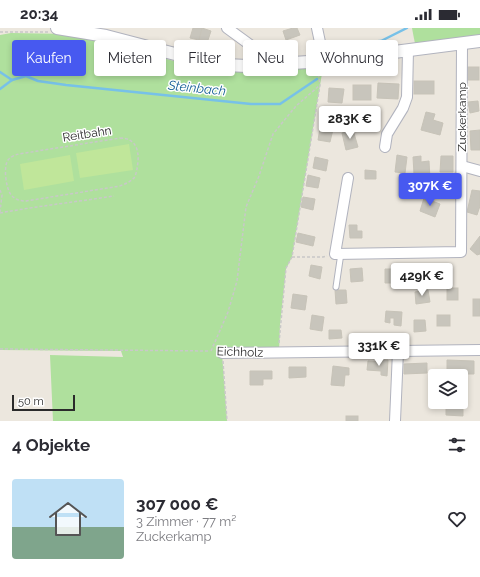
<!DOCTYPE html>
<html lang="de">
<head>
<meta charset="utf-8">
<style>
  body { margin:0; font-family:Raleway,sans-serif; background:#f7f7f7; color:#2b2b33; height:100vh; display:flex; flex-direction:column; font-size:15px; white-space:nowrap }
  * { box-sizing:border-box; margin:0 }
  p { font-size:13px; color:#7c7c81 }
  .icon { flex:none; width:22px; height:22px; fill:none; stroke:currentColor; stroke-width:2; stroke-linecap:round; stroke-linejoin:round }
  .map { position:relative; height:393px; overflow:hidden }
  .sheet { display:flex; flex-direction:column; background:#fff; flex:1 }
  .sheet>* { flex:none }
  .top-card { position:absolute; left:12px; top:12px; width:456px; height:36px; display:flex; gap:8px }
  .fabs { position:absolute; left:428px; top:341px; display:grid; gap:8px }
  .fabs a { display:grid; place-items:center; width:40px; height:40px; border-radius:4px; background:#fff; box-shadow:0 2px 6px #0003; font-size:20px }
  .scale { position:absolute; left:12px; bottom:10px; width:63px; box-sizing:border-box; padding-left:4px; border:2px solid #2b2b2b; border-top:0; font-size:11px; line-height:14px; white-space:nowrap; color:#2b2b2b; -webkit-text-stroke:3px #fff; paint-order:stroke }
  .price { position:absolute; translate:-50% -34px; padding:0 9px; border-radius:4px; background:#fff; color:#222; font-size:13px; line-height:26px; filter:drop-shadow(0 1px 2px #0008) }
  .price::after { content:''; position:absolute; left:50%; top:24px; width:12px; height:9px; margin-left:-6px; background:inherit; clip-path:polygon(0 0,100% 0,50% 100%) }
  .price.active { background:#4759f0; color:#fff }
  ul { padding:0; list-style:none }
  li { display:flex; align-items:center; gap:12px; height:100px; padding:0 12px }
  li span { display:grid; place-items:center; flex:none; width:112px; height:80px; border-radius:4px; color:#555 }
  li>.icon { margin-inline-start:auto }
  span .icon { width:48px; height:48px; fill:#fffc; stroke-width:1 }
  li b { font-size:17px }
  h2 { display:flex; justify-content:space-between; align-items:center; height:48px; padding:0 12px; font-size:17px }
  .tag { padding:0 14px; border-radius:4px; background:#fff; box-shadow:0 2px 6px #0003; font-size:14px; line-height:36px }
  .tag.active { background:#4759f0; color:#fff }
  .status { display:flex; justify-content:space-between; align-items:center; height:28px; padding:0 20px; background:#fff; direction:ltr }
  .status svg { height:11px; fill:currentColor }
  .map>svg:first-child { display:block }
  .green { fill:#afe09d }
  .pitch { fill:#c0e69a }
  .lines { fill:none; stroke-linecap:round; stroke-linejoin:round }
  .stream { stroke:#77c1e8; stroke-width:2.5 }
  .building { fill:#c8c5bc; stroke:#c7c3b8 }
  .service-casing { stroke:#b1b3be; stroke-width:7 }
  .minor-casing { stroke:#b1b3be; stroke-width:12 }
  .tertiary-casing { stroke:#b1b3be; stroke-width:14 }
  .path { stroke:#c8c8c8; stroke-width:1.5; stroke-dasharray:3 2; stroke-linecap:butt }
  .service { stroke:#fff; stroke-width:5 }
  .minor { stroke:#fff; stroke-width:10 }
  .tertiary { stroke:#fff; stroke-width:12 }
  .labels { text-anchor:middle; dominant-baseline:central; stroke-width:3; stroke-linejoin:round; paint-order:stroke }
  .street-label { font-size:12px; fill:#2b2b2b; stroke:#fff }
  .water-label { font-size:13px; font-style:italic; fill:#155f95; stroke:#fff }
</style>
</head>
<body>
<div class="status"><b>20:34</b><svg viewBox="0 0 49 12"><path d="M0 12V9h3v3zM5 12V6h3v6zM10 12V3h3v9zM15 12V0h3v12zM26 1h20v11H26zM47 4h2v5h-2z"/></svg></div>
<div class="map">
<svg width="480" height="393" viewBox="0 0 480 393">
  <rect width="100%" height="100%" fill="#ece7de"/>
  <g class="green">
    <polygon points="412,0 480,0 480,13 416,21"/>
    <polygon points="11,5 71,6 216,44 320,38 324,33 292,229 286,241 280,297 279,325 222,325 227,393 53,393 50,327 123,329 121,323 0,322 0,7"/>
  </g>
  <g class="pitch">
    <polygon points="129,116 133,142 80,150 76,125"/>
    <polygon points="70,127 74,153 24,162 20,136"/>
  </g>
  <g class="lines">
    <g class="stream">
      <polyline points="350,15 381,13 407,0"/>
      <polyline points="0,44 12,52"/>
      <polyline points="0,61 12,52 26,48 38,53 66,57 251,76 280,76 317,51"/>
    </g>
  </g>
  <g class="building">
    <polygon points="193,0 202,0 199,12 190,10"/>
    <polygon points="202,0 211,3 207,15 199,12"/>
    <polygon points="293,0 297,0 300,7 286,12 283,3"/>
    <rect x="468" y="39" width="11" height="13"/>
    <rect x="414" y="53" width="20" height="13"/>
    <polygon points="378,55 399,56 398,71 377,70"/>
    <rect x="353" y="57" width="18" height="15"/>
    <polygon points="329,60 344,61 342,75 328,74"/>
    <polygon points="478,73 479,83 470,85 468,74"/>
    <polygon points="426,84 435,86 433,92 443,95 440,107 421,102"/>
    <polygon points="378,88 379,98 365,99 364,90"/>
    <polygon points="321,94 334,97 330,114 318,112"/>
    <polygon points="353,102 358,119 346,122 342,105"/>
    <polygon points="480,102 480,122 471,122 470,103"/>
    <polygon points="397,127 407,129 405,145 395,144"/>
    <polygon points="421,128 421,134 429,133 430,151 419,152 418,146 414,146 413,129"/>
    <polygon points="441,128 453,128 453,144 440,144"/>
    <polygon points="315,129 328,132 326,143 313,140"/>
    <polygon points="365,142 376,143 376,151 365,151"/>
    <polygon points="308,147 320,150 318,160 306,158"/>
    <polygon points="472,162 480,163 480,178 477,187 467,184"/>
    <polygon points="303,169 315,171 313,182 301,179"/>
    <polygon points="424,170 440,176 435,189 420,183"/>
    <polygon points="349,197 357,197 357,203 362,203 362,210 350,210"/>
    <polygon points="298,205 315,209 313,218 296,214"/>
    <polygon points="480,208 480,226 477,227 470,221"/>
    <polygon points="416,236 417,250 406,250 405,237"/>
    <polygon points="311,237 322,239 320,251 309,248"/>
    <polygon points="362,240 363,253 351,254 350,241"/>
    <polygon points="385,241 395,241 396,255 385,255"/>
    <rect x="447" y="260" width="11" height="12"/>
    <polygon points="335,262 346,262 347,275 336,276"/>
    <polygon points="428,262 430,274 416,276 415,264"/>
    <polygon points="293,266 307,268 305,282 291,280"/>
    <rect x="473" y="271" width="7" height="17"/>
    <polygon points="386,283 402,284 401,298 394,297 394,290 390,290 390,295 385,294"/>
    <polygon points="312,287 324,289 322,303 310,301"/>
    <rect x="437" y="287" width="13" height="11"/>
    <polygon points="414,292 425,292 426,303 414,304"/>
    <polygon points="329,302 341,302 342,310 329,311"/>
    <polygon points="382,332 388,332 387,348 381,347 381,343 367,342 368,333 382,334"/>
    <polygon points="447,332 474,333 474,346 447,346"/>
    <polygon points="427,335 427,345 404,346 404,336"/>
    <polygon points="333,338 349,340 349,347 345,347 344,358 331,357"/>
    <polygon points="289,339 306,339 306,349 289,350"/>
    <polygon points="250,343 272,343 272,351 263,351 263,357 250,357"/>
    <polygon points="446,375 463,376 463,388 446,387"/>
    <rect x="346" y="388" width="12" height="5"/>
  </g>
  <g class="lines">
    <g class="service-casing">
      <polyline id="service" points="336,259 341,225"/>
    </g>
    <g class="minor-casing">
      <g id="minor">
        <polyline points="227,0 257,22 271,37"/>
        <polyline points="317,0 324,33"/>
        <polyline points="385,119 387,106 403,80 407,69 408,22"/>
        <polyline points="462,138 480,143"/>
        <polyline points="348,150 335,226 461,224 462,16"/>
        <polyline points="222,325 480,322"/>
        <polyline points="395,393 398,323"/>
      </g>
    </g>
    <g class="tertiary-casing">
      <polyline id="tertiary" points="57,0 106,8 198,32 226,37 247,38 324,33 480,13"/>
    </g>
    <g class="path">
      <polyline points="0,4 48,4"/>
      <path d="M120 110C135 110 139 121 138 134 137 140 137 145 134 150 130 154 125 156 120 158L26 173C21 173 16 172 12 168 6 162 3 139 8 132 12 127 18 126 25 125Z"/>
      <polyline points="0,162 2,167 0,184"/>
      <path d="M0 185C38 178 76 174 114 168"/>
      <polyline points="292,229 323,229 327,228"/>
      <polyline points="279,315 286,240 292,229 320,57 318,43"/>
      <polyline points="0,321 210,323"/>
      <polyline points="211,323 228,284 237,253 246,179 259,148 273,106 296,78 320,57"/>
      <polyline points="223,333 227,393"/>
    </g>
    <use href="#service" class="service"/>
    <use href="#minor" class="minor"/>
    <use href="#tertiary" class="tertiary"/>
  </g>
  <g class="labels">
    <g class="street-label">
      <text transform="translate(462 89) rotate(-90)">Zuckerkamp</text>
      <text transform="translate(87 106) rotate(-9)">Reitbahn</text>
      <text transform="translate(240 324) rotate(2)">Eichholz</text>
    </g>
    <g class="water-label">
      <text transform="translate(197 60) rotate(6)">Steinbach</text>
    </g>
  </g>
</svg>
<div class="fabs">
<a><svg class="icon" aria-label="layers" viewBox="0 0 24 24"><path d="M12 4l9 5-9 5-9-5zM3 14l9 5 9-5"/></svg></a>
</div>
<div class="scale">50 m</div>
<b class="price" style="left:350px;top:112px">283K €</b>
<b class="price active" style="left:430px;top:179px">307K €</b>
<b class="price" style="left:422px;top:269px">429K €</b>
<b class="price" style="left:379px;top:339px">331K €</b>
<div class="top-card">
<a class="tag active">Kaufen</a>
<a class="tag">Mieten</a>
<a class="tag">Filter</a>
<a class="tag">Neu</a>
<a class="tag">Wohnung</a>
</div>
</div>
<section class="sheet">
<h2>4 Objekte<svg class="icon" aria-label="filters" viewBox="0 0 24 24"><path d="M4 7h16M4 17h16"/><circle cx="9" cy="7" r="2"/><circle cx="15" cy="17" r="2"/></svg></h2>
<ul>
<li><span style="background:linear-gradient(#bfe0f5 60%,#7fa58c 0)"><svg class="icon" aria-label="home" viewBox="0 0 24 24"><path d="M3 11l9-7 9 7M6 9v11h12V9"/></svg></span><div><b>307 000 €</b><p>3 Zimmer · 77 m²</p><p>Zuckerkamp</p></div><svg class="icon" aria-label="heart" viewBox="0 0 24 24"><path d="M12 20l-8-8c-3-5 5-10 8-4 3-6 11-1 8 4z"/></svg></li>
</ul>
</section>
</body>
</html>
